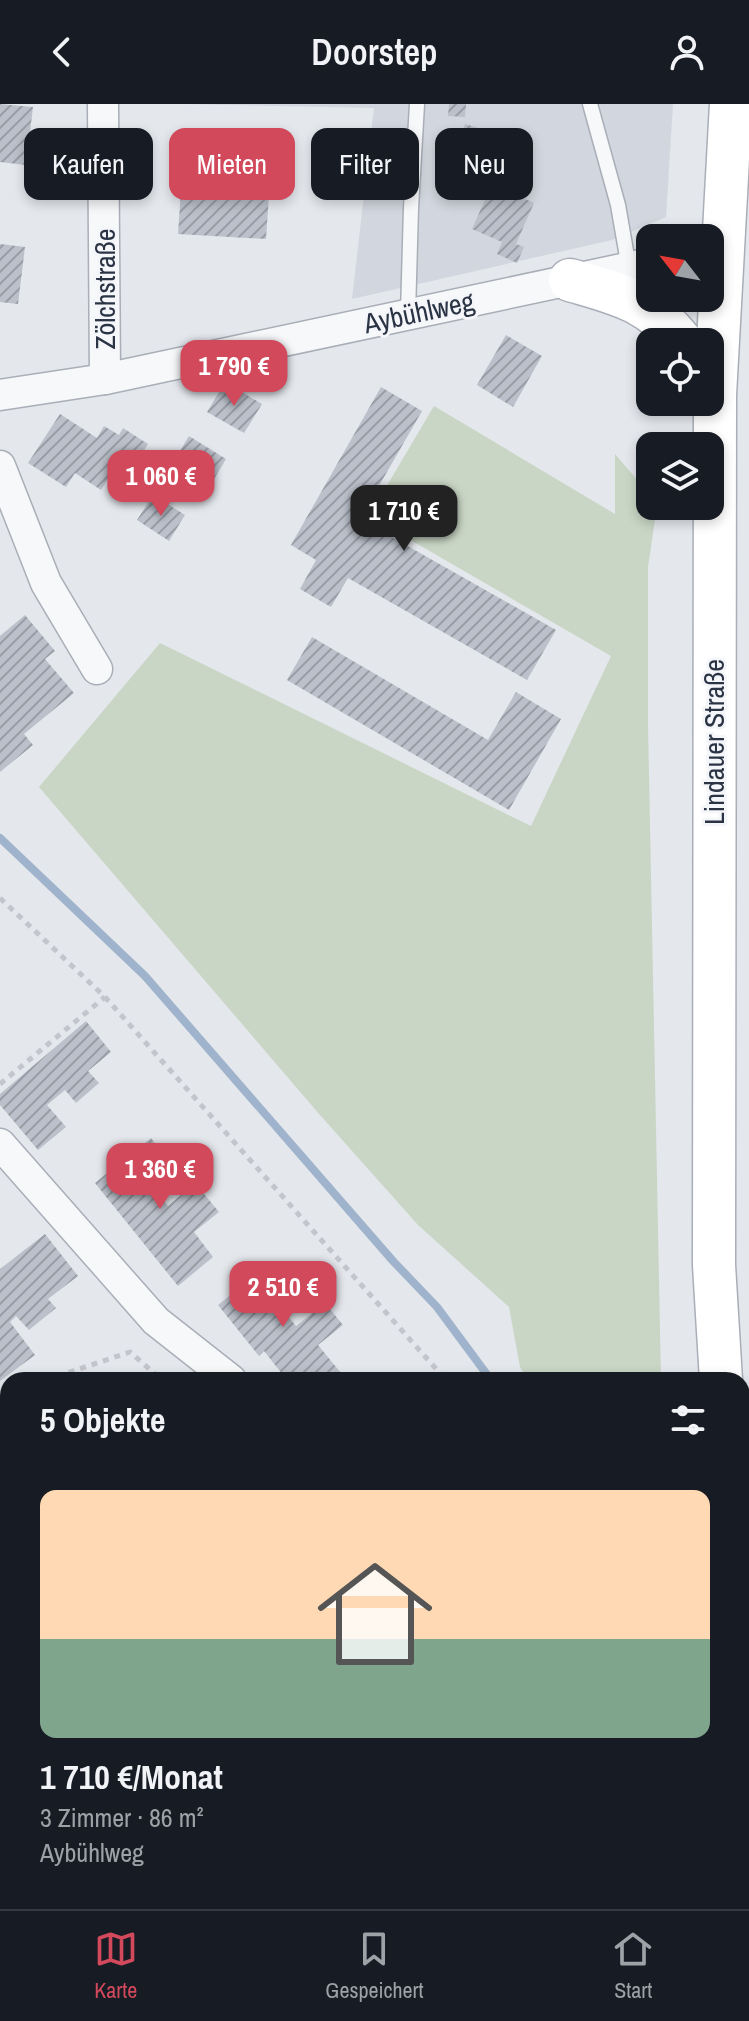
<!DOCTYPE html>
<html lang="de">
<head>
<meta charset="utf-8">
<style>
  body { margin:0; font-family:"Archivo Narrow",sans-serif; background:#20242c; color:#f1f3f6; height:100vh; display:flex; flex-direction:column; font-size:30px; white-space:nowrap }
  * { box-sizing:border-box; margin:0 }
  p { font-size:26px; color:#9ea1a6 }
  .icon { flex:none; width:44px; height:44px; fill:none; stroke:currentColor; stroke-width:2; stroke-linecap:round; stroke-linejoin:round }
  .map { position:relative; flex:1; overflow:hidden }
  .side { position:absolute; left:0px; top:1268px; width:750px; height:538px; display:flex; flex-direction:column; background:#171b24; border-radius:24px 24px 0 0; box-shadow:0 4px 12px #0003 }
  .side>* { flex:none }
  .top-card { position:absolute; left:24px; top:24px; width:702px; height:72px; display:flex; gap:16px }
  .needle { width:52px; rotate:301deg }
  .buttons { position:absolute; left:636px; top:120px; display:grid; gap:16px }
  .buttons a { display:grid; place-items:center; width:88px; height:88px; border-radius:16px; background:#171b24; box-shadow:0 4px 12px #0003; font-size:40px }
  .price { position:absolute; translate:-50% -68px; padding:0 18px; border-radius:16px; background:#d1495b; color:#fff; font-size:26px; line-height:52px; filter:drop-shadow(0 2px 4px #0008) }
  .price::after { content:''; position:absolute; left:50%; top:48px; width:24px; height:18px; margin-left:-12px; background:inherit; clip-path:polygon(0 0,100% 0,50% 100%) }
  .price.current { background:#222; color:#fff }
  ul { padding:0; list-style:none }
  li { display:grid; align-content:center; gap:16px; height:424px; padding:0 40px }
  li+li { border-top:2px solid #363941 }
  li span { display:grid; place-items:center; height:248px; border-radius:16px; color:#555 }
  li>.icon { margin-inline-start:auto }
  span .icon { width:144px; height:144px; fill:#fffc; stroke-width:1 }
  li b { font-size:34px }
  h2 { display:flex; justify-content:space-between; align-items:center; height:96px; padding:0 40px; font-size:34px }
  .chip { padding:0 28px; border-radius:16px; background:#171b24; box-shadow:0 4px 12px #0003; font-size:28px; line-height:72px }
  .chip.current { background:#d1495b; color:#fff }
  header { display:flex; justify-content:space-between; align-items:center; height:104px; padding:0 40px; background:#171b24; font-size:36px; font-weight:600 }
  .tabs { display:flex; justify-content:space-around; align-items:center; height:112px; border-top:2px solid #363941; background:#171b24; font-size:22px; color:#9ea1a6 }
  .tabs a { display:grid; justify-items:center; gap:4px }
  .tabs .current { color:#d1495b }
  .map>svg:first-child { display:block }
  .built { fill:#d2d6de }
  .grass { fill:#c9d6c5 }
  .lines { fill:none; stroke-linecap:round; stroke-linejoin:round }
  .stream { stroke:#9fb4cc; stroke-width:8 }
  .building { fill:url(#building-hatch) }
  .service-casing { stroke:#a9aeb7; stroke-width:17 }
  .minor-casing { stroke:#a9aeb7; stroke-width:33 }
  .secondary-casing { stroke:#a9aeb7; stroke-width:45 }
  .path { stroke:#c2c5cb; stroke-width:5; stroke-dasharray:6 6; stroke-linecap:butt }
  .service { stroke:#f7f8fa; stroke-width:14 }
  .minor { stroke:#f7f8fa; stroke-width:30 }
  .secondary { stroke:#fff; stroke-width:42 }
  .labels { text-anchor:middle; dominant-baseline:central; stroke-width:6; stroke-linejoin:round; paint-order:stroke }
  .street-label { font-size:28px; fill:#2b3445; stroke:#f4f6f9 }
</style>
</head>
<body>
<header><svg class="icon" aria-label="back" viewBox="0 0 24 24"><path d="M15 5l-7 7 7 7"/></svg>Doorstep<svg class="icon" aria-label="person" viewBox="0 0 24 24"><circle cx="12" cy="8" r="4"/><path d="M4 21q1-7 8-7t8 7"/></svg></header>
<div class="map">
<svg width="749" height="1805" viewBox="0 0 749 1805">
  <defs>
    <pattern id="building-hatch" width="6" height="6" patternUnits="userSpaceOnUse" patternTransform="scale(2)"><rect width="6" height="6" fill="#bbc0ca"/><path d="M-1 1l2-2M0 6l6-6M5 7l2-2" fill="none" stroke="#989da6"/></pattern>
  </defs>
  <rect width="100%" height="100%" fill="#e4e7ec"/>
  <polygon class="built" points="184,0 673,0 666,113 612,136 352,195 374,4"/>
  <polygon class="grass" points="434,302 615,410 615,350 650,391 650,402 657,402 648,463 648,620 661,1276 528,1276 520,1263 509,1203 418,1121 320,1011 39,683 160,539 531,722 611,552 369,412"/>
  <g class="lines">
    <polyline class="stream" points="0,734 145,872 393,1157 437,1203 491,1276"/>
  </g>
  <g class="building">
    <polygon points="0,0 33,3 26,61 0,58"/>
    <polygon points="449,0 466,0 465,13 448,12"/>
    <polygon points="465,20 498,30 490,54 457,44"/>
    <polygon points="183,56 271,61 266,135 178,130"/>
    <polygon points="492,80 534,99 516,140 524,143 517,159 497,150 502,138 472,125"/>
    <polygon points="0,140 25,143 18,200 0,198"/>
    <polygon points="506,231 542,252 513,303 477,281"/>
    <polygon points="225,278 262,300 244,329 207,308"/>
    <polygon points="381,283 422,307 360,415 556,526 527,576 348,474 331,503 300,485 316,456 291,441"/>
    <polygon points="60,310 97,334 104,322 119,331 123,324 148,340 126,375 113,367 101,386 75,369 66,383 28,359"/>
    <polygon points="189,332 226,355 208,385 171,362"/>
    <polygon points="153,391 185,411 169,437 137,416"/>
    <polygon points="25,511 55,547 45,555 74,589 24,630 33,641 0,668 0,532"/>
    <polygon points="312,533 488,636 516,588 561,615 509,706 287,576"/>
    <polygon points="86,917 111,948 88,967 99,979 76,999 65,986 47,1001 66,1023 38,1046 0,1001 0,990"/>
    <polygon points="151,1034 174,1064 152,1082 168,1102 195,1079 219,1108 194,1128 213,1153 178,1182 95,1079"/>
    <polygon points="45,1130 78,1172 48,1195 56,1204 29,1226 16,1212 10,1218 35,1251 0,1277 0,1165"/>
    <polygon points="270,1160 292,1187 277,1199 296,1222 325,1199 343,1221 318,1241 345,1274 342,1276 287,1276 264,1247 259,1252 218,1201"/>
    <polygon points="8,1519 8,1572 0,1563 0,1525"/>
    <polygon points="8,1771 8,1798 67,1798 57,1805 0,1805 0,1777"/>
    <polygon points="362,1798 410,1798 412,1805 364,1805"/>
  </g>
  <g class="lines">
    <g class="service-casing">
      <g id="service">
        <polyline points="590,0 618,101 629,164"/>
        <polyline points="408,210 411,104 417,0"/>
      </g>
    </g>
    <g class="minor-casing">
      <g id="minor">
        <polyline points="103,0 105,275"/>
        <polyline points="0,291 105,275 650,159"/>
        <polyline points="0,362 46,479 97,565"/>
        <polyline points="0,1040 156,1217 231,1276"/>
        <polyline points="0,1346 8,1357"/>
        <polyline points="295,1798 298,1805"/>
      </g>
    </g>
    <g class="secondary-casing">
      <g id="secondary">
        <path d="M570 176C618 190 649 196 682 238"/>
        <polyline points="721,1276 714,1161 715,291 731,0"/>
        <polyline points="742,1672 749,1792"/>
      </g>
    </g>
    <g class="path">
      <polyline points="0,794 105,893 446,1276"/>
      <polyline points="0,980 105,893"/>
      <polyline points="46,1276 130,1248 162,1276"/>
      <polyline points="0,1292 8,1289"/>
      <polyline points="0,1645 8,1640"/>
      <polyline points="648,1798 648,1805"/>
    </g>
    <use href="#service" class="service"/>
    <use href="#minor" class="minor"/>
    <use href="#secondary" class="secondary"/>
  </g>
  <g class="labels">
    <g class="street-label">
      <text transform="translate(105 185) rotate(-90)">Zölchstraße</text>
      <text transform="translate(419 208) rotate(-12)">Aybühlweg</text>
      <text transform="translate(714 638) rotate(-90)">Lindauer Straße</text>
    </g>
  </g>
</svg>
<div class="buttons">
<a><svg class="needle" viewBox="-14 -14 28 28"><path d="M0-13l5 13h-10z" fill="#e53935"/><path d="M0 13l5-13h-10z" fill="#9ea1a6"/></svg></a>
<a><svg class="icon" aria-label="locate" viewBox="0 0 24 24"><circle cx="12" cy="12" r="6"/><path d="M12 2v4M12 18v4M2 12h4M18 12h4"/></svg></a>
<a><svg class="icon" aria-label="layers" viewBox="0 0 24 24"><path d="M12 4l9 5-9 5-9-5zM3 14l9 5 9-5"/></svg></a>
</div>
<b class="price" style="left:234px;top:304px">1 790 €</b>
<b class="price" style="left:161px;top:414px">1 060 €</b>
<b class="price current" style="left:404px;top:449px">1 710 €</b>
<b class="price" style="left:160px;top:1107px">1 360 €</b>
<b class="price" style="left:283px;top:1225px">2 510 €</b>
<div class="top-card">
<a class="chip">Kaufen</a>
<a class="chip current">Mieten</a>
<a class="chip">Filter</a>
<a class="chip">Neu</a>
</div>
<section class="side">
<h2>5 Objekte<svg class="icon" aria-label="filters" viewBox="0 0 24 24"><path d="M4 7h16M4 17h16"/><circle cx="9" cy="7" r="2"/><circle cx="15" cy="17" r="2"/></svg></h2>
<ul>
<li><span style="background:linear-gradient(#ffd9b3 60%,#7fa58c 0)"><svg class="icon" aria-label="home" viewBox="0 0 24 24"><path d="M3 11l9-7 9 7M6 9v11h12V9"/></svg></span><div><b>1 710 €/Monat</b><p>3 Zimmer · 86 m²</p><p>Aybühlweg</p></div></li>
</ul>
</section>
</div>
<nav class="tabs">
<a class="current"><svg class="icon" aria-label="map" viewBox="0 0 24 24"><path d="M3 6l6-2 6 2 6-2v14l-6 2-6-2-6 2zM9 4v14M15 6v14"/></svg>Karte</a>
<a><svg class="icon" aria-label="saved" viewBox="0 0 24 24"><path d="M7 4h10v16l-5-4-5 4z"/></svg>Gespeichert</a>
<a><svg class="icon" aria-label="home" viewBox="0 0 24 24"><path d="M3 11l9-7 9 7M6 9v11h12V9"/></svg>Start</a>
</nav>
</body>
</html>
